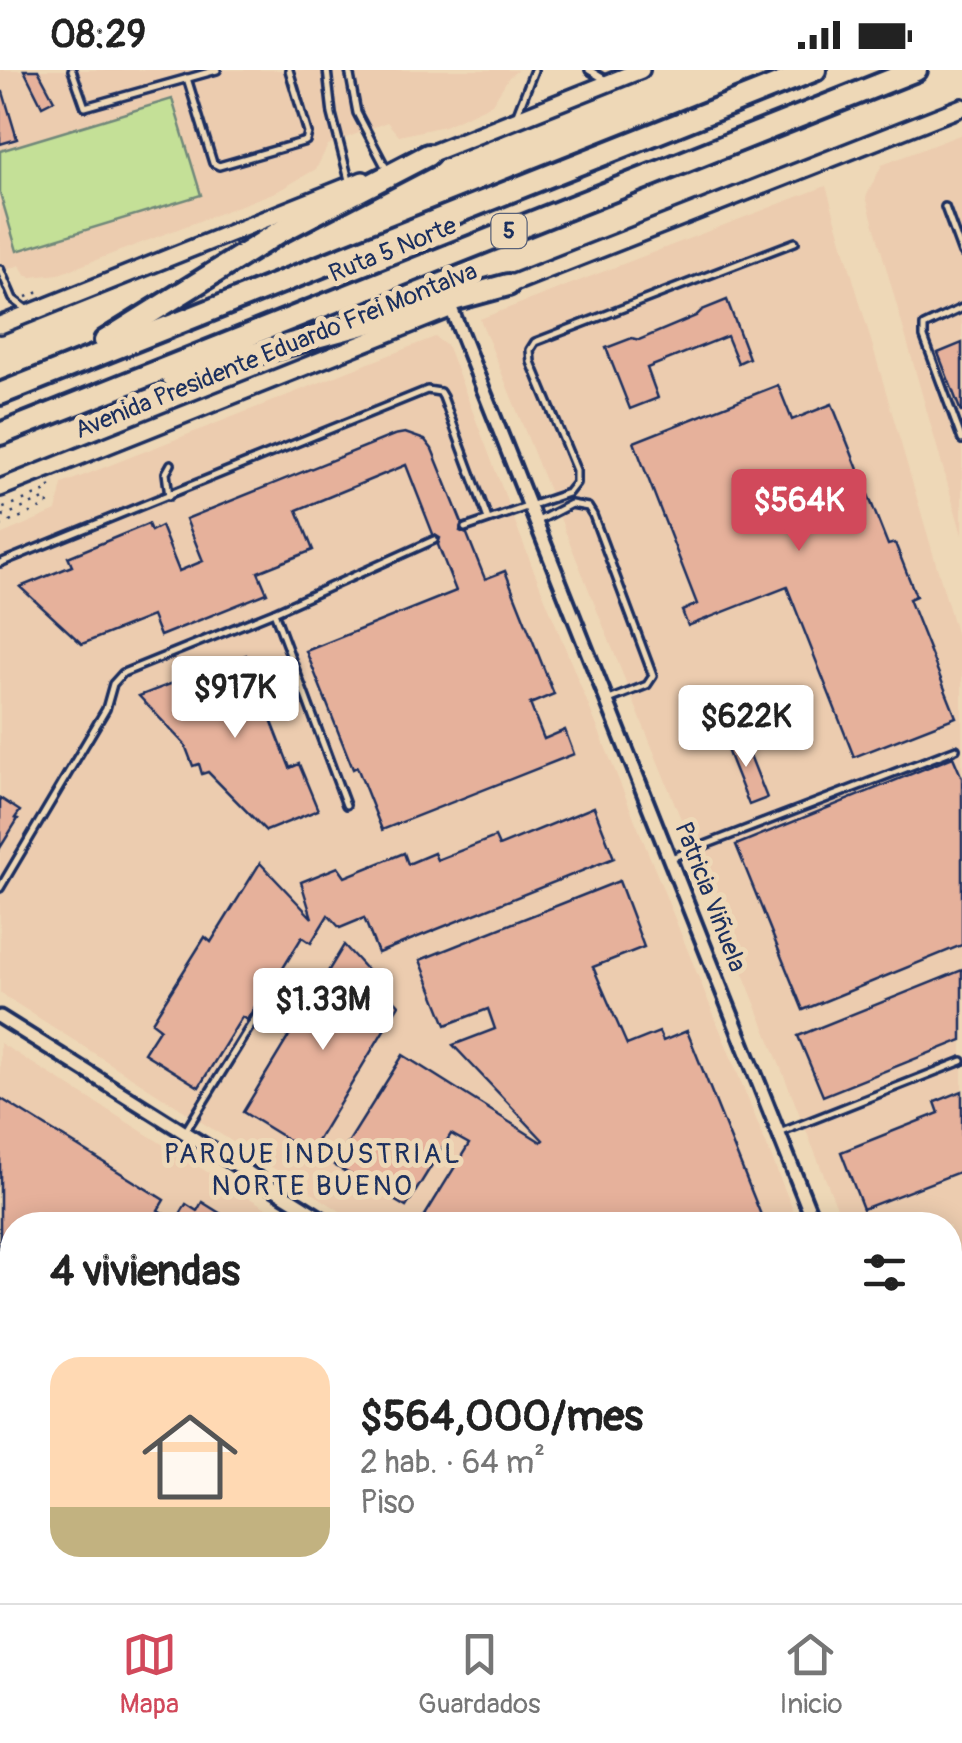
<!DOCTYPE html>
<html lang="es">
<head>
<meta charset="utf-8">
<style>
  body { margin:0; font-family:Pangolin,sans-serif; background:#f2f2f2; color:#222; height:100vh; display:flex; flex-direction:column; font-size:38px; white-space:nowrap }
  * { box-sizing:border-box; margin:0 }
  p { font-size:32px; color:#767676 }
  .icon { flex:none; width:55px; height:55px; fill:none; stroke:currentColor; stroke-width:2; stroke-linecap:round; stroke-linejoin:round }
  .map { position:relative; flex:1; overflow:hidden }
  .side { position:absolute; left:0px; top:1142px; width:962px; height:392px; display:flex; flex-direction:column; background:#fff; border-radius:40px 40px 0 0; box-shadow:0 5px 25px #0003 }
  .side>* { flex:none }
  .price { position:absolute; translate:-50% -85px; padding:0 22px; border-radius:10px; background:#fff; color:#222; font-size:32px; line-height:65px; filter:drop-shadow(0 2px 5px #0008) }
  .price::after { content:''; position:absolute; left:50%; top:60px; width:30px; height:22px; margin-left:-15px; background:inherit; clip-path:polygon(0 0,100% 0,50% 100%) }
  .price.active { background:#d1495b; color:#fff }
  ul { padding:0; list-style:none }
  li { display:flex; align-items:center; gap:30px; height:250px; padding:0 50px }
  li span { display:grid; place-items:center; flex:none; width:280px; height:200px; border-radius:30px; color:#555 }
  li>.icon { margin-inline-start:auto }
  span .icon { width:120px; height:120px; fill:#fffc; stroke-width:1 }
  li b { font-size:42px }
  h2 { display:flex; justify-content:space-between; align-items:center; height:120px; padding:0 50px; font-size:42px }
  .status { display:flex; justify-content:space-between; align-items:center; height:70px; padding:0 50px; background:#fff; direction:ltr }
  .status svg { height:28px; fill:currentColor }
  .tab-bar { display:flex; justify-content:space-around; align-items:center; height:140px; border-top:2px solid #e0e0e0; background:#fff; font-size:28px; color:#767676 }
  .tab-bar a { display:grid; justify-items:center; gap:5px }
  .tab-bar .active { color:#d1495b }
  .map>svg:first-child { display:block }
  .built { fill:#ecccaf }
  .green { fill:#c4e097; stroke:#70887a; stroke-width:2.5 }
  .building { fill:#e6b19b; stroke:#1b2f5e; stroke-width:2.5 }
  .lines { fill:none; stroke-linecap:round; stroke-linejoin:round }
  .service-casing { stroke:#1b2f5e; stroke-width:12 }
  .minor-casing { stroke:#1b2f5e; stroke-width:19 }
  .secondary-casing { stroke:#1b2f5e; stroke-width:22 }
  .motorway-casing { stroke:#1b2f5e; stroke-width:28 }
  .path { stroke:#1b2f5e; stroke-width:2.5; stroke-dasharray:2.5 8; stroke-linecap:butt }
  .service { stroke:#eed8b7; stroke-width:5 }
  .minor { stroke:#eed8b7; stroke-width:11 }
  .secondary { stroke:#eed8b7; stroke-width:15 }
  .motorway { stroke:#eed8b7; stroke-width:20 }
  .labels { text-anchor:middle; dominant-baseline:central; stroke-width:10; stroke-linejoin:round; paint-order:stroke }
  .shield { fill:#eed8b7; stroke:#5a6279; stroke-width:2.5 }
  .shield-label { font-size:22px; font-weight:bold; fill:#1b2f5e }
  .street-label { font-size:25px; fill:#1b2f5e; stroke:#eed8b7 }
  .neighbourhood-label { font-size:28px; letter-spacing:2.5px; fill:#1b2f5e; stroke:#eed8b7 }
</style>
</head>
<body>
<div class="status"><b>08:29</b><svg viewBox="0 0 49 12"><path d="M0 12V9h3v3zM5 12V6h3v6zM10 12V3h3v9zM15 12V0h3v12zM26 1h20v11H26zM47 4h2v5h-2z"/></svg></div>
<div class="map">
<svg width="962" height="1533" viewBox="0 0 962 1533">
  <rect width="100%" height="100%" fill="#eed8b7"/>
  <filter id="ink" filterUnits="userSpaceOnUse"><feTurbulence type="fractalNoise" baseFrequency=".01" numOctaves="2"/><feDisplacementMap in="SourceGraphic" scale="20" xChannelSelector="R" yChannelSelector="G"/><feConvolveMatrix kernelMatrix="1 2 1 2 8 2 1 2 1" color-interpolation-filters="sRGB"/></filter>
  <g filter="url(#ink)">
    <g class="built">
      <polygon points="0,0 518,0 509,7 492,34 444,56 399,66 387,52 328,75 316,99 278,121 59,204 31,207 25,205 20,195 0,202"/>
      <polygon points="962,64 962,465 866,127 882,95"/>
      <polygon points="826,116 962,583 962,1462 950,1430 950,1155 844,1155 480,249"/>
      <polygon points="435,267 448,277 532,496 799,1155 362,1155 0,923 0,465 56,441 62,414"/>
      <polygon points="0,973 241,1123 295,1155 12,1155 12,1256 0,1248"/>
      <polygon points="884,1522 901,1533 447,1533 431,1523"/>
    </g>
    <polygon class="green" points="172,29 201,125 17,181 0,123 0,81"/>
    <g class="building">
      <polygon points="24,0 38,0 54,30 42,36"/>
      <polygon points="0,22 3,22 17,69 0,74"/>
      <polygon points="727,230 749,288 738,293 727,266 647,298 658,328 630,339 606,278 632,268 639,270 696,246 702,240"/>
      <polygon points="962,273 962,342 961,342 938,283"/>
      <polygon points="778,315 792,350 832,334 888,475 895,473 916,526 909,529 956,647 854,687 787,517 688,556 682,541 697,534 634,372"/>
      <polygon points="405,363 425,370 432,379 462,453 460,461 467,464 485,509 505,501 554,624 530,634 544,669 565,660 574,684 382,760 357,697 353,699 306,581 456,521 438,475 440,468 433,464 406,395 297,440 313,480 258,502 267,523 160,566 152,546 82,574 20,517 72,496 68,487 148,454 151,461 161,456 179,501 203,491 186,449 394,365"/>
      <polygon points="246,585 290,698 299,694 318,740 266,761 208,702 202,704 199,694 193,696 185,675 139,626"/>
      <polygon points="742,665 767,728 749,735 724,672"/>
      <polygon points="953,687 962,708 962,875 803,940 736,775"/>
      <polygon points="0,728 20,741 15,748 18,749 0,778"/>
      <polygon points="594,737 614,788 378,883 364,848 340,858 328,845 311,873 302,867 263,931 257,933 247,950 242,947 199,1017 144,983 160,958 152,952 205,867 211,872 260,793 312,848 301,812 338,797 345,807 404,783 408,794 434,783 437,790 495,767 499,776"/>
      <polygon points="619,811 644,877 593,897 627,975 659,962 663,971 687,961 765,1155 419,1155 469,1074 451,1064 406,1137 334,1095 403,985 541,1072 543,1070 453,975 495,959 488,939 446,955 420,890"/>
      <polygon points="344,875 399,935 310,1083 243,1042"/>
      <polygon points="962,900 962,970 823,1026 798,966"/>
      <polygon points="962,1021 962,1101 863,1139 841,1082 939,1043 935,1032"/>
      <polygon points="0,1028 164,1130 158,1140 176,1151 186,1134 197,1141 202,1132 239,1155 12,1155 12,1228 0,1220"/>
      <polygon points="962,1260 962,1324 950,1329 950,1264"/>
      <polygon points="478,1522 541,1522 535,1533 496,1533"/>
      <polygon points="568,1522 680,1522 674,1533 562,1533"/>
      <polygon points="690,1522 786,1522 779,1533 706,1533"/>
    </g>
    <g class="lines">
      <g class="service-casing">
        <g id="service">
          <polyline points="72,0 85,37 217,0"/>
          <polyline points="327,0 332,44 350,114"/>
          <polyline points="349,0 357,43 387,100"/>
          <polyline points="589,0 604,9"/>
          <polyline points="187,8 213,93 219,96 306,71 308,63 289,0"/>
          <polyline points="517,44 534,0"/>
          <polyline points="945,137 962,183"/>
          <polyline points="0,199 13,229 29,241"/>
          <polyline points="962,238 924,256 924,267 962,370"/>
          <polyline points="169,426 166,403 171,394"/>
          <polyline points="538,451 571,434 588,437 593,445 653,606 647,615 609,630"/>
          <polyline points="465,458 568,423 576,413 576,400 531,292 530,280 535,272 795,172"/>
          <polyline points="0,493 427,320 440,322 443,327 488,449"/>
          <polyline points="274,542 346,735"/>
          <polyline points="671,788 956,679"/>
          <polyline points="0,818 106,639 113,614 123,603 274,542 434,470"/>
          <polyline points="185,1062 262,937"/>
          <polyline points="782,1062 962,991"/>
          <polyline points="950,1245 962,1240"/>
        </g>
      </g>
      <g class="minor-casing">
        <g id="minor">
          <polyline points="451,238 815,1155"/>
          <polyline points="0,947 332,1155"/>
          <polyline points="950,1483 962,1512"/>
          <polyline points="921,1522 938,1533"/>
        </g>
      </g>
      <g class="secondary-casing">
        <g id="secondary">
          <polyline points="422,87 641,0"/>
          <polyline points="501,218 962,37"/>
          <polyline points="0,255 363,110"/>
          <polyline points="0,418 447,240"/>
        </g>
      </g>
      <g class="motorway-casing">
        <g id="motorway">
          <polyline points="105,271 278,163 428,85"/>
          <polyline points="172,306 508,215"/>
          <polyline points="0,324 815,0"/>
          <polyline points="0,364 916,0"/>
        </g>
      </g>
      <g class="path">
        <polyline points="26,227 42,221"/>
        <polyline points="0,456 48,435 46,428 4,446 1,439 51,419 48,412"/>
      </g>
      <use href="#service" class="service"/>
      <use href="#minor" class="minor"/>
      <use href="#secondary" class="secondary"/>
      <use href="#motorway" class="motorway"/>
    </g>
  </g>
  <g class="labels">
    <rect class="shield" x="491.5" y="144" width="35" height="34" rx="8"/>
    <g class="shield-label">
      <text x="509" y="161">5</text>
    </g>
    <g class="street-label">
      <text transform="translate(393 180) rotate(-22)">Ruta 5 Norte</text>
      <text transform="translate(276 281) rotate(-22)">Avenida Presidente Eduardo Frei Montalva</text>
      <text transform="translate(710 827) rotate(69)">Patricia Viñuela</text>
    </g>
    <g class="neighbourhood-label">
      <text x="313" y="1084">PARQUE INDUSTRIAL<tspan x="313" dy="32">NORTE BUENO</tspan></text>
    </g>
  </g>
</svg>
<b class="price active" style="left:799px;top:484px">$564K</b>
<b class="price" style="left:235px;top:671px">$917K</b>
<b class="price" style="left:746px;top:700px">$622K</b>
<b class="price" style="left:323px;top:983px">$1.33M</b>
<section class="side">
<h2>4 viviendas<svg class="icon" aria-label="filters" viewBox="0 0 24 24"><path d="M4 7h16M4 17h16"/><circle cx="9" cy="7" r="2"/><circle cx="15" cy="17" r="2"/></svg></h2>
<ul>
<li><span style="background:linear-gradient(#ffd9b3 75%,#c2b280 0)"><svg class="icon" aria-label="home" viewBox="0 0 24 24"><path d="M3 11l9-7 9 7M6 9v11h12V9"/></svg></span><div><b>$564,000/mes</b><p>2 hab. · 64 m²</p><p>Piso</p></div></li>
</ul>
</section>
</div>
<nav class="tab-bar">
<a class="active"><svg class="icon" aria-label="map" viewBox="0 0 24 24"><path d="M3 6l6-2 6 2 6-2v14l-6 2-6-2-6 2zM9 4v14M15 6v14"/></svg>Mapa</a>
<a><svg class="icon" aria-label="saved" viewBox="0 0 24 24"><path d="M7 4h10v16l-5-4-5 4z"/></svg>Guardados</a>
<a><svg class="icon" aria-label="home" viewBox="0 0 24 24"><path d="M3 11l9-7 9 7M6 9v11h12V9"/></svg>Inicio</a>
</nav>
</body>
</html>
